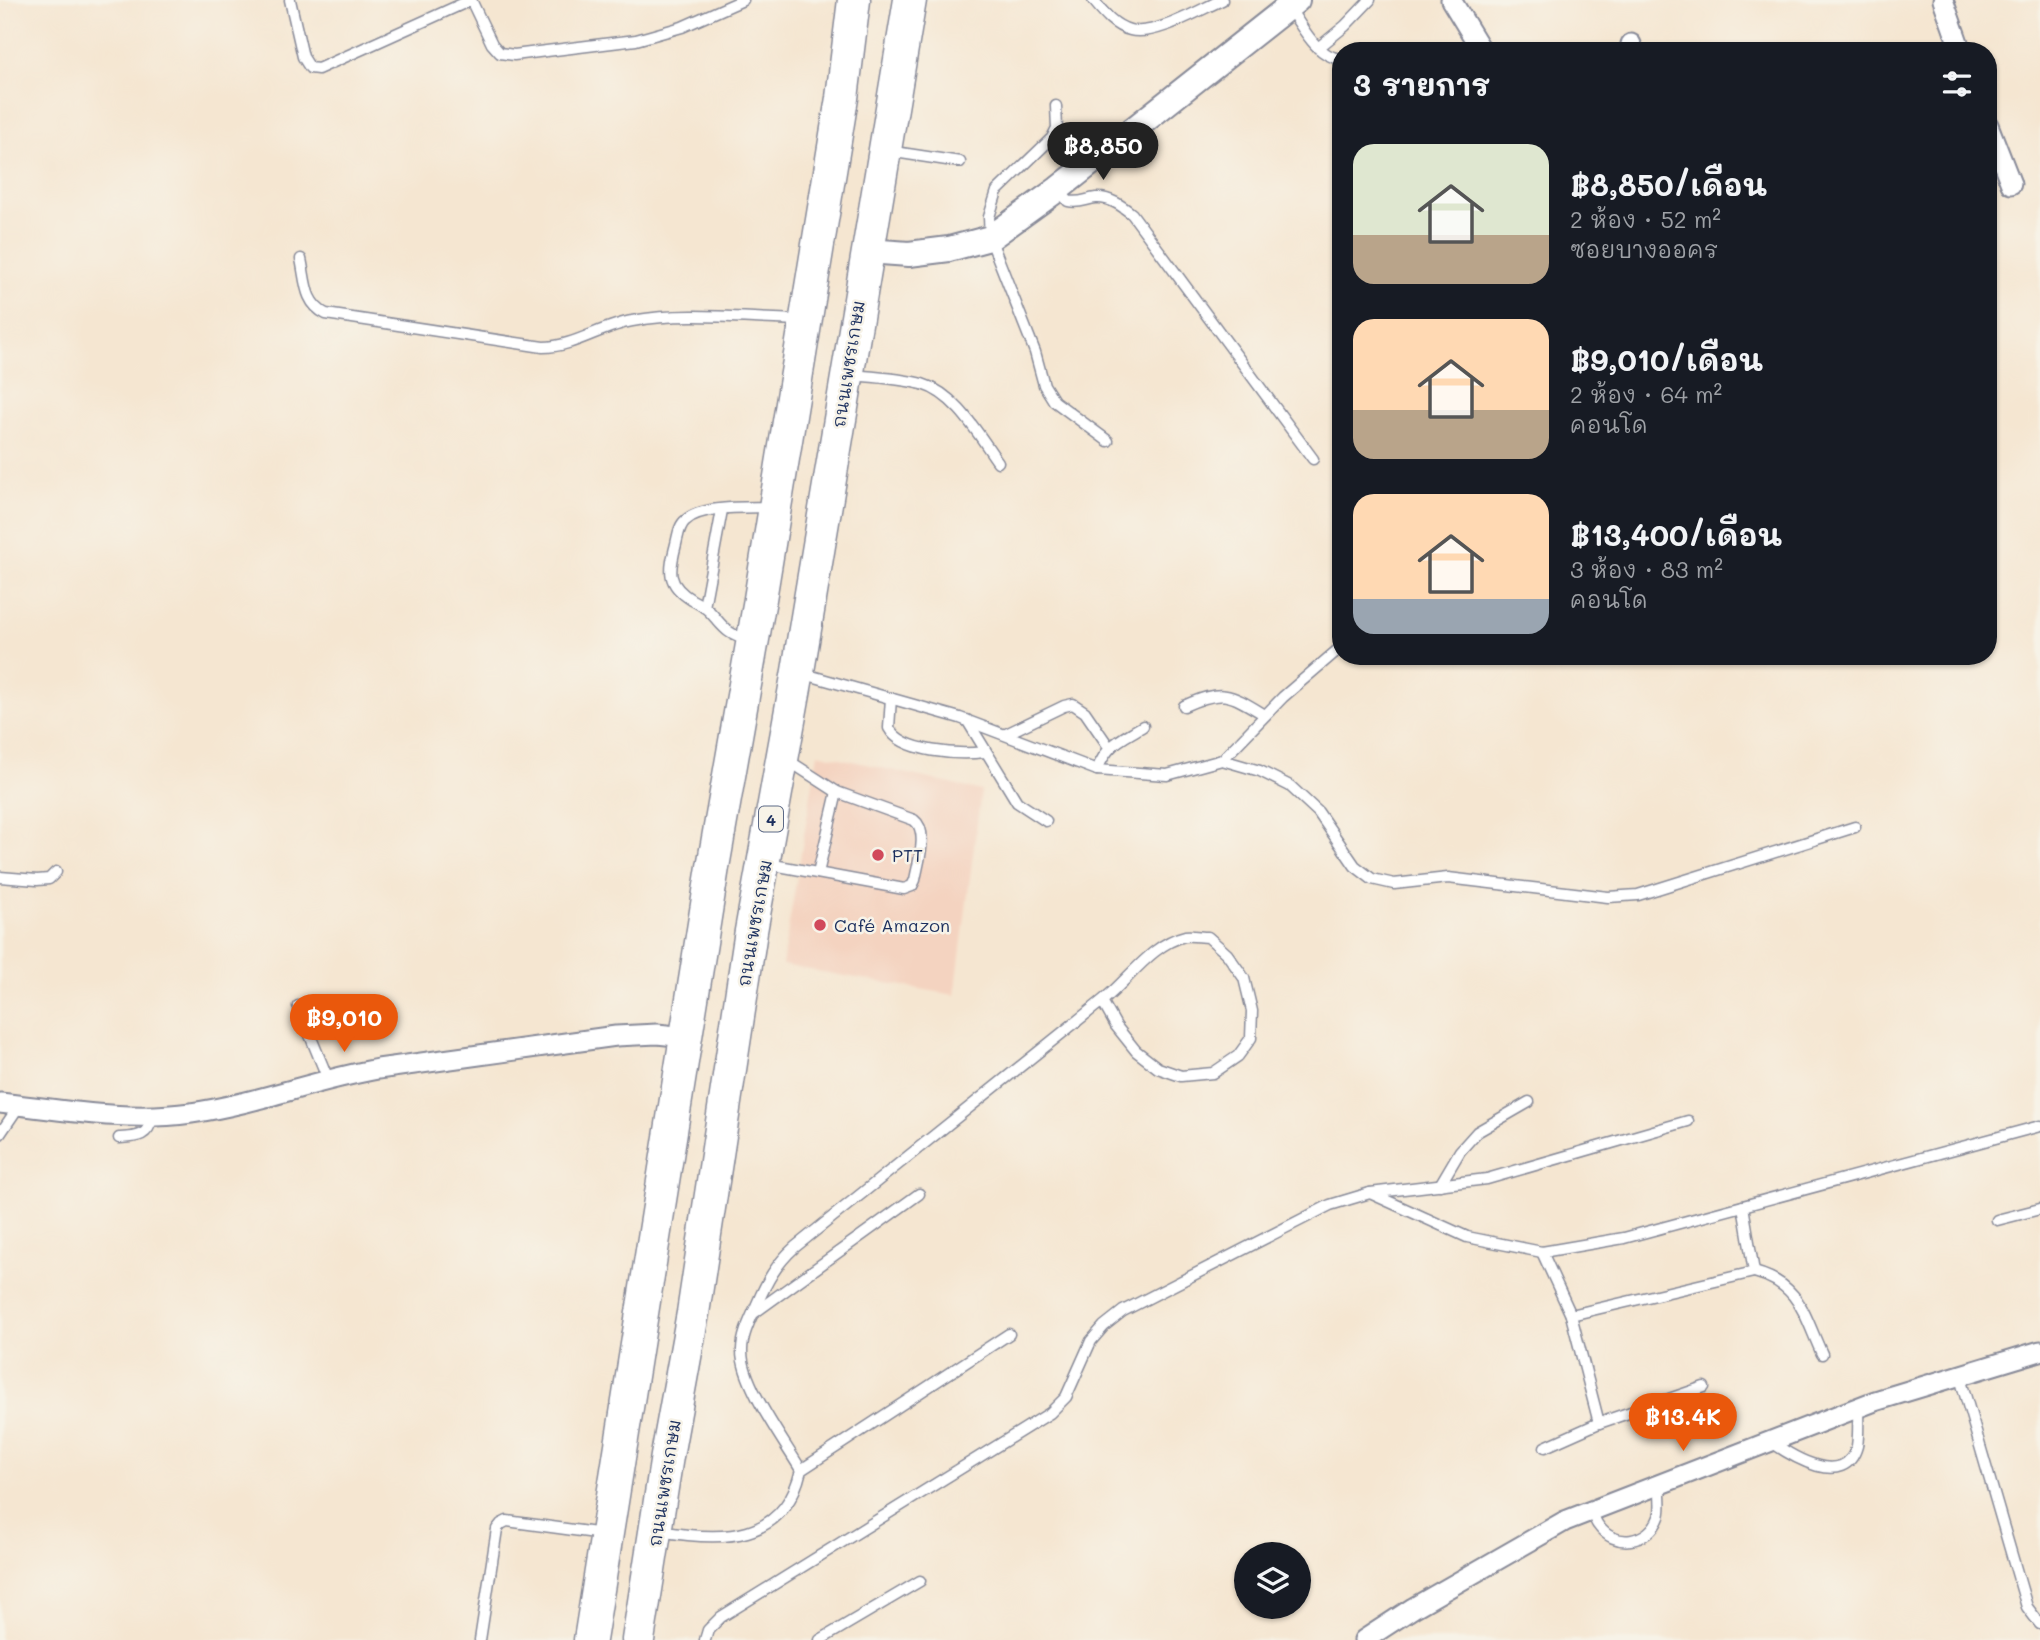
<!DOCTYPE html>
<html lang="th">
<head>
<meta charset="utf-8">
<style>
  body { margin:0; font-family:Mali,"Playpen Sans Thai",sans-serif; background:#20242c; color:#f1f3f6; height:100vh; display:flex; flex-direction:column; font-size:26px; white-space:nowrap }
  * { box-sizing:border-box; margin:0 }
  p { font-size:23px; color:#9ea1a6 }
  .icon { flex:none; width:38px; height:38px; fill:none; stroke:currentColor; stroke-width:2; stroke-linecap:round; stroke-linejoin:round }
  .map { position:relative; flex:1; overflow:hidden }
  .side { position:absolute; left:1332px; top:42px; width:665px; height:623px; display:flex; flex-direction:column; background:#171b24; border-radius:28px; box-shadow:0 2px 5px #0004 }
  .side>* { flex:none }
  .buttons { position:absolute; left:1234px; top:1542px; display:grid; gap:14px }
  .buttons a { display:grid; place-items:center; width:77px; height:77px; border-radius:50%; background:#171b24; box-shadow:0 2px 5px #0004; font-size:35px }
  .price { position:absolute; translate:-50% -60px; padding:0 16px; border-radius:24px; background:#ea580c; color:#fff; font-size:23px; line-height:46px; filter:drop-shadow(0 2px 4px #0008) }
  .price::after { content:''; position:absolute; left:50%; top:42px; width:21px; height:16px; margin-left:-10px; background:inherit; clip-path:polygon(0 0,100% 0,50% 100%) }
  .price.current { background:#222; color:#fff }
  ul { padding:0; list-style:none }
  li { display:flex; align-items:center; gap:21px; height:175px; padding:0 21px }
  li span { display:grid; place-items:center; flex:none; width:196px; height:140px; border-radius:21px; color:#555 }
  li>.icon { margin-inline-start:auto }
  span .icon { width:84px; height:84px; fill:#fffc; stroke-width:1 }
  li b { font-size:30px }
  h2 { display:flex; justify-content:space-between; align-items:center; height:84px; padding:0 21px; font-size:30px }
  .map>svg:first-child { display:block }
  .built { fill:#f4d3c0 }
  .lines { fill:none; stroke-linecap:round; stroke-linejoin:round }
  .service-casing { stroke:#888a98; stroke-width:13 }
  .minor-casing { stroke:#888a98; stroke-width:23 }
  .tertiary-casing { stroke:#888a98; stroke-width:28 }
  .primary-casing { stroke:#888a98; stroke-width:35 }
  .service { stroke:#fff; stroke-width:10 }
  .minor { stroke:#fff; stroke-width:19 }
  .tertiary { stroke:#fff; stroke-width:24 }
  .primary { stroke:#fff; stroke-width:32 }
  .poi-dot { fill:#d1495b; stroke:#f7f3e8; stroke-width:2.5 }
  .labels { text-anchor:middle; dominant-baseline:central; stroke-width:5; stroke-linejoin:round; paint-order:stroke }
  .shield { fill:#f7f3e8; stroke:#5d6a87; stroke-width:2 }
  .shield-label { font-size:16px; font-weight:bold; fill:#1b2f5e }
  .street-label { font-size:18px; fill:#1b2f5e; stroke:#f7f3e8 }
  .poi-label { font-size:18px; fill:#1b2f5e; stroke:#f7f3e8; text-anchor:start }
</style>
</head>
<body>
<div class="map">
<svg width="2040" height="1640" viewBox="0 0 2040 1640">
  <rect width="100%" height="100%" fill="#f7f3e8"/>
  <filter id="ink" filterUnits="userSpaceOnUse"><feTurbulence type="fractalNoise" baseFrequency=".0143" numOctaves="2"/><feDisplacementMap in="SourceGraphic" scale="14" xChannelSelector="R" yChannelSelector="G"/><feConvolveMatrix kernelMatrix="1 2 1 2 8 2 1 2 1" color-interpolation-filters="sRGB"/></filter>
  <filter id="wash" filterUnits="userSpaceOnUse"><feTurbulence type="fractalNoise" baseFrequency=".00686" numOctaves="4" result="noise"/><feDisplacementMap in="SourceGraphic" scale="28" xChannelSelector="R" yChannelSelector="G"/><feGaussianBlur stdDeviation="1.57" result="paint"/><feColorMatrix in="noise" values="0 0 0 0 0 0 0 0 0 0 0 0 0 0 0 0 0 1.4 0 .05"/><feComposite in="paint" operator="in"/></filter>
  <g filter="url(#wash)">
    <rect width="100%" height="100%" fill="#f5e6d1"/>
    <polygon class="built" points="818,753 981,791 955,995 782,965"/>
  </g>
  <g filter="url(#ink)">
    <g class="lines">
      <g class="service-casing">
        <g id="service">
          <polyline points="290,0 303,57 310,68 318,69 471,0"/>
          <polyline points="471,0 492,44 500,53 514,55 636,40 682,27 743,0"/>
          <path d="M1093 0C1103 12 1114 26 1130 30 1154 37 1199 10 1222 0"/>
          <path d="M1289 8C1303 27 1315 55 1340 59"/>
          <polyline points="1318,48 1345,26 1370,0"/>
          <polyline points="1056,106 1057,128 1052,138 997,191 989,217 990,238 1035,352 1044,385 1054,401 1108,441"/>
          <polyline points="888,151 960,162"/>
          <path d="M1058 189 1068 201C1079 204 1086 199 1096 198 1110 197 1122 206 1132 214L1313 459"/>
          <path d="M301 259C306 281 304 303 326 314L543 347C574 347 601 326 632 321 686 311 745 319 800 320"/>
          <path d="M850 375C874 377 899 378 922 384 956 394 978 434 998 462"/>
          <polyline points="704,607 722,510"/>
          <path d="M748 640C726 634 724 627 710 612 705 607 698 603 692 600 666 584 669 571 676 544 678 536 679 525 686 520 702 505 749 508 771 507"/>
          <polyline points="801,673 960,718 1097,770 1167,775 1222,760 1283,697 1340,648"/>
          <path d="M891 698 889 728C902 753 960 755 985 752"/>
          <path d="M1184 706C1223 688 1230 694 1265 715"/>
          <polyline points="967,720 1017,802 1046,821"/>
          <polyline points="1006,734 1064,706 1073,704 1085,712 1109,747"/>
          <polyline points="1222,760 1260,771 1290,786 1318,812 1355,866 1372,879 1394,884 1448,878 1608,897 1638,895 1855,827"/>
          <path d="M1097 770C1108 743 1119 741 1143 726"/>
          <path d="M768 864 904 889 912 886 915 880C918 863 929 831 914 820L837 792 786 759"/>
          <polyline points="818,873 837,792"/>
          <polyline points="0,877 37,880 49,879 56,872"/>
          <polyline points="298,1006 328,1079"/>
          <polyline points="0,1134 19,1106"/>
          <path d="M119 1138C138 1137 148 1137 153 1116"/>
          <polyline points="1440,1185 1460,1151 1477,1132 1529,1102"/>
          <polyline points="1370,1193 1467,1237 1542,1252 1624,1238 2040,1126"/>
          <polyline points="1997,1220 2040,1209"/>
          <polyline points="1542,1252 1571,1315 1599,1423 1704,1387"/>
          <path d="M1754 1272C1800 1284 1804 1315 1822 1354"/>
          <polyline points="754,1313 919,1194"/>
          <polyline points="1571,1315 1754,1272 1743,1206"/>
          <polyline points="1959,1374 2027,1607 2040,1624"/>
          <path d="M1770 1441C1791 1456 1845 1490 1857 1446 1859 1434 1858 1419 1858 1407"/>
          <polyline points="1545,1447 1599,1423"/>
          <path d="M801 1470C784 1441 741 1383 742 1350 742 1335 751 1318 757 1304 767 1281 776 1264 795 1247L1102 1001C1128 981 1151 944 1185 936 1192 935 1201 937 1208 937L1227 954 1244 978 1252 1011 1251 1038 1238 1056 1213 1073 1181 1076 1158 1068 1136 1051 1116 1026 1102 1001"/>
          <path d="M1591 1510C1593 1514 1595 1521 1598 1525 1614 1549 1649 1544 1659 1517 1662 1508 1660 1494 1659 1484"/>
          <path d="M660 1531C722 1542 784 1543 801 1470L1009 1334"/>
          <polyline points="480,1640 497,1529 501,1524 507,1521 603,1534"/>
          <polyline points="705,1640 708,1630 721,1617 1050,1413 1066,1397 1091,1341 1104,1326 1123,1311 1330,1205 1370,1193 1487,1179 1688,1121"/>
          <polyline points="820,1640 920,1581"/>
        </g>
      </g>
      <g class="minor-casing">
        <g id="minor">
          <polyline points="1451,0 1482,51"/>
          <polyline points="1943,0 1961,51"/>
          <polyline points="1631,44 1633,51"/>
          <polyline points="1988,125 2011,184"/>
          <path d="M0 1103C63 1110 128 1122 191 1113 255 1104 315 1080 378 1069L616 1036 657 1034 686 1037"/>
          <polyline points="1364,1640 1413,1608 1565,1521 1875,1401 2040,1351"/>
        </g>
      </g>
      <g class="tertiary-casing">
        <polyline id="tertiary" points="867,251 909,254 949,249 990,238 1058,189 1297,0"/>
      </g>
      <g class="primary-casing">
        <g id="primary">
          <polyline points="590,1640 713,867 760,599 842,98 854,0"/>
          <polyline points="638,1640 667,1456 693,1313 751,931 798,671 910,0"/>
        </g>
      </g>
      <use href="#service" class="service"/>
      <use href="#minor" class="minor"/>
      <use href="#tertiary" class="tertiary"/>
      <use href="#primary" class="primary"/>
    </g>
  </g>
  <g class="poi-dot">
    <circle cx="878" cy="855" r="7"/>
    <circle cx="820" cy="925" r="7"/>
  </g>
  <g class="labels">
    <rect class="shield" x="759" y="806.5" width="24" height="25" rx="5"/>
    <g class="shield-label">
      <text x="771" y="819">4</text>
    </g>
    <g class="street-label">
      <text transform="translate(848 364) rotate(-81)">ถนนเพชรเกษม</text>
      <text transform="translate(754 923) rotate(-80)">ถนนเพชรเกษม</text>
      <text transform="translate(664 1483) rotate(-81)">ถนนเพชรเกษม</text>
    </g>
    <g class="poi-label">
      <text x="892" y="855">PTT</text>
      <text x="834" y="925">Café Amazon</text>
    </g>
  </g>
</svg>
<div class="buttons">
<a><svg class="icon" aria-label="layers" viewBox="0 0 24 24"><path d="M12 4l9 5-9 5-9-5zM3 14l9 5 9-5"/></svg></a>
</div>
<b class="price current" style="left:1103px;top:182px">฿8,850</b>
<b class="price" style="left:344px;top:1054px">฿9,010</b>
<b class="price" style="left:1683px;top:1453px">฿13.4K</b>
<section class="side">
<h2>3 รายการ<svg class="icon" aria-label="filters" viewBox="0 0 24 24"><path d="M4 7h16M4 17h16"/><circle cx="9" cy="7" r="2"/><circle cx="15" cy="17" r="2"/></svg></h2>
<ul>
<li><span style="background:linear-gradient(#dfe7d0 65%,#b9a48a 0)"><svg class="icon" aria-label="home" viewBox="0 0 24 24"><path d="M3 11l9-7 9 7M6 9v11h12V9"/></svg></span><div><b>฿8,850/เดือน</b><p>2 ห้อง · 52 m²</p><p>ซอยบางออคร</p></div></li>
<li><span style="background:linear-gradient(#ffd9b3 65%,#b9a48a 0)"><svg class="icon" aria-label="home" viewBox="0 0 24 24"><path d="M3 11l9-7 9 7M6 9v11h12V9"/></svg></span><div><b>฿9,010/เดือน</b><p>2 ห้อง · 64 m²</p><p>คอนโด</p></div></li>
<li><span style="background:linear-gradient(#ffd9b3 75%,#9aa5b1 0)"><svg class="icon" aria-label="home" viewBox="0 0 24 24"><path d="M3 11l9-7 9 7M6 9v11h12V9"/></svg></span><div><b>฿13,400/เดือน</b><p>3 ห้อง · 83 m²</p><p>คอนโด</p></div></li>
</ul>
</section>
</div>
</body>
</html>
